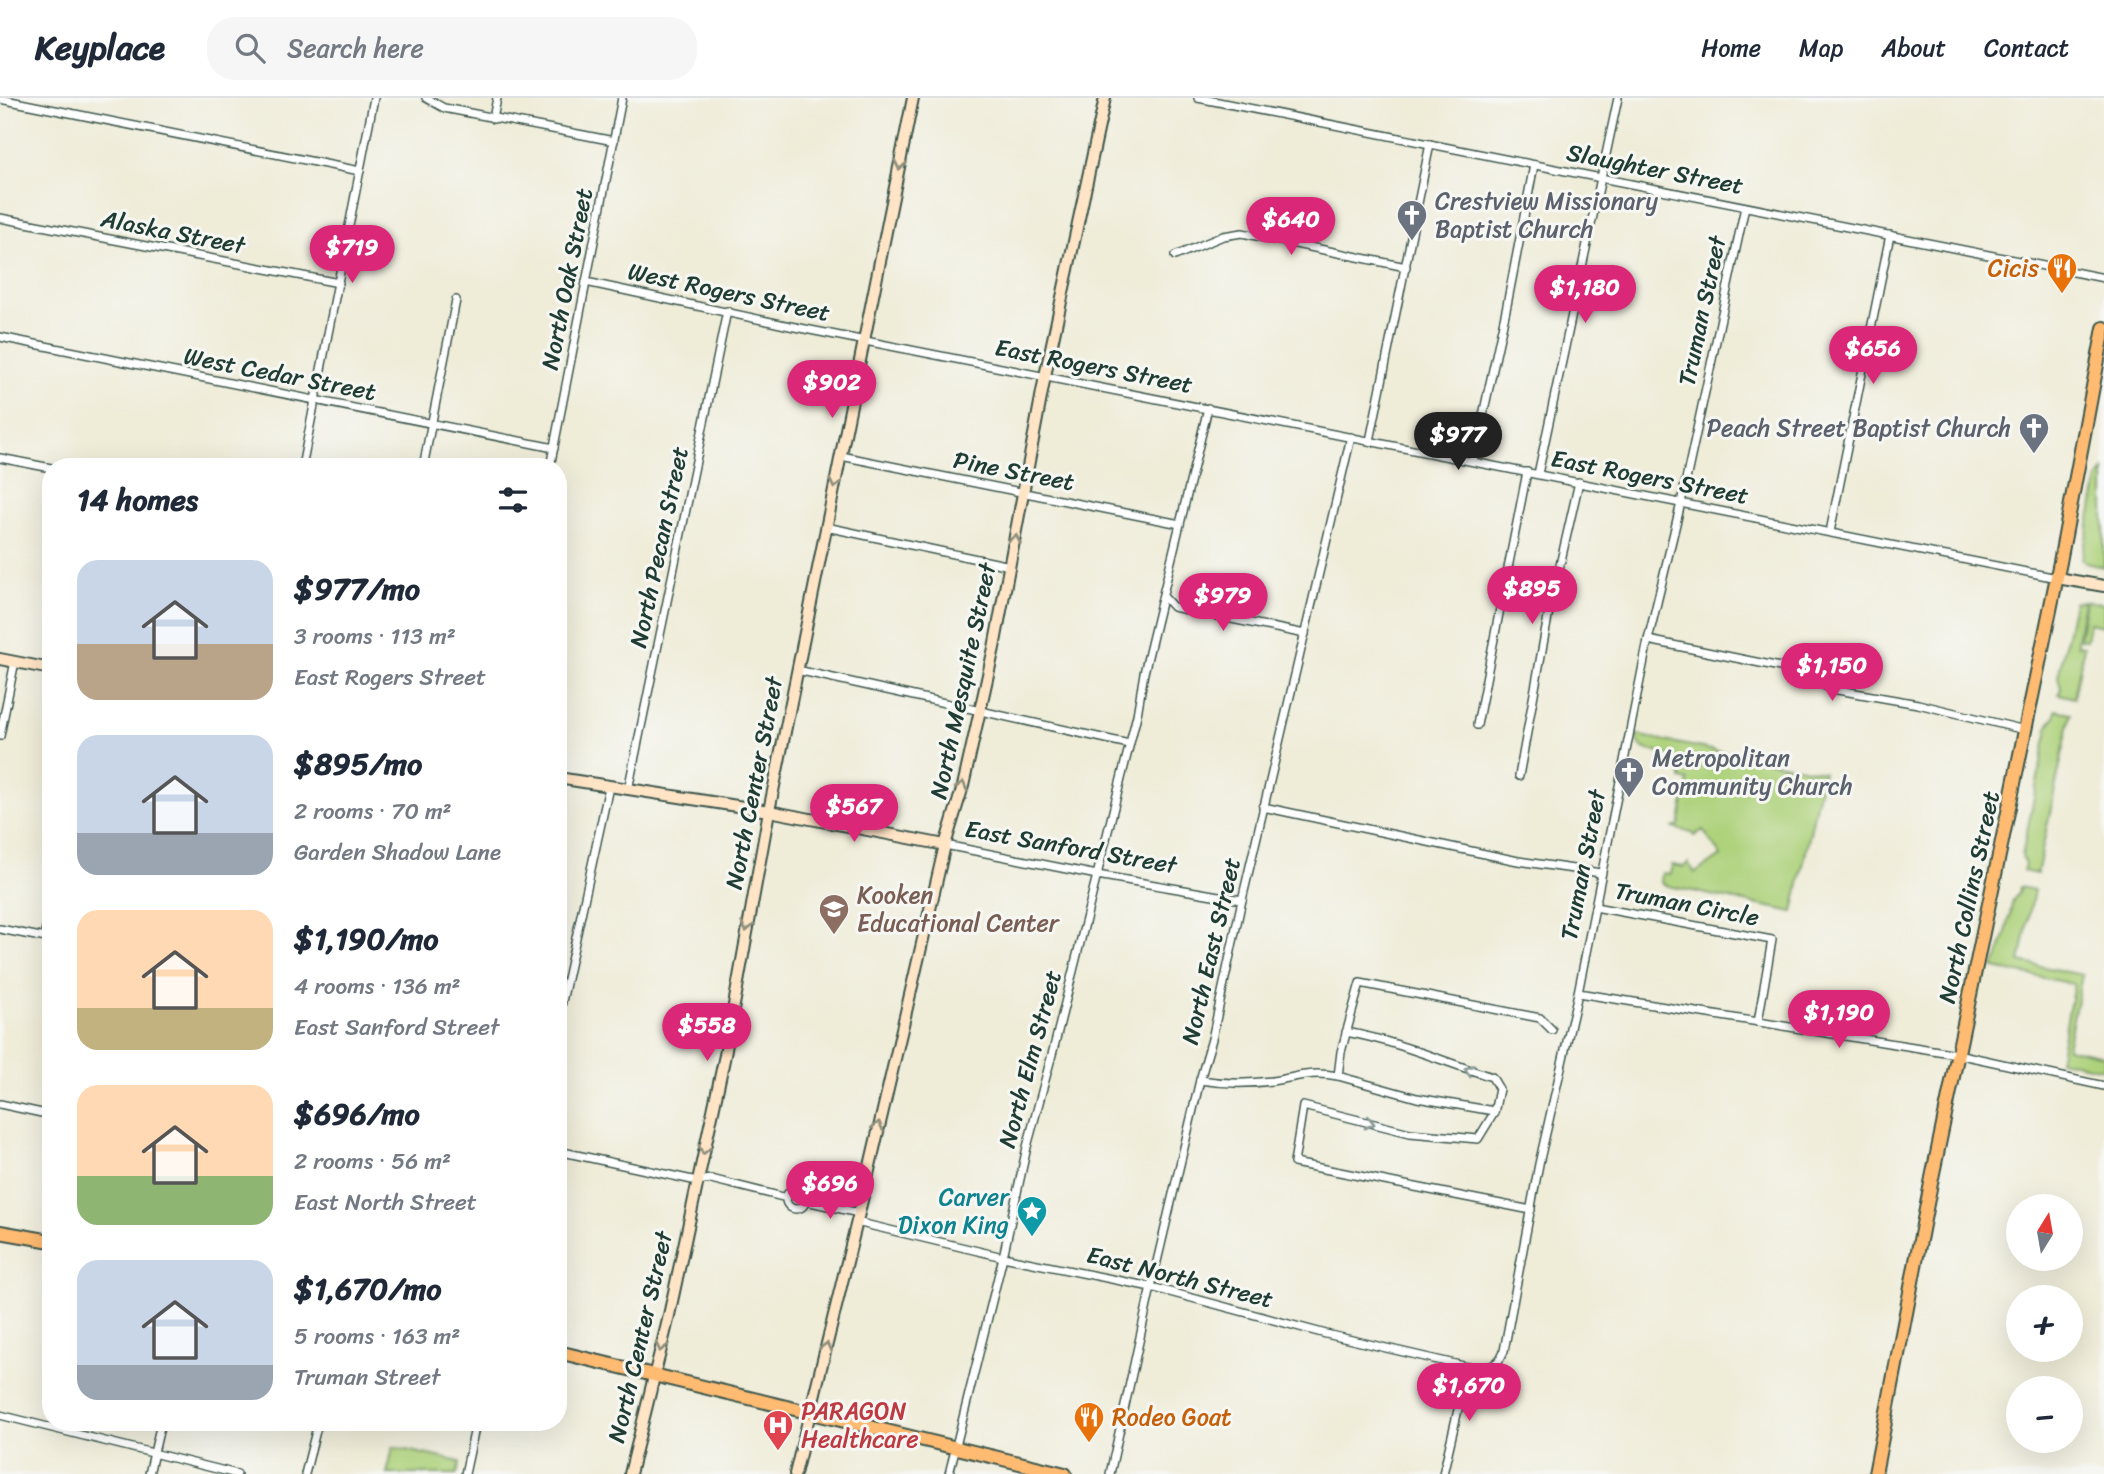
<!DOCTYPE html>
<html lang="en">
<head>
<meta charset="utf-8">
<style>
  body { margin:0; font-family:Sriracha,sans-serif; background:#f6f6f7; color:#1f2937; height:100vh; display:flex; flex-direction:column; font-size:26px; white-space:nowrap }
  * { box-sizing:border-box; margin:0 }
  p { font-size:23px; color:#747a83 }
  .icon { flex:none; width:38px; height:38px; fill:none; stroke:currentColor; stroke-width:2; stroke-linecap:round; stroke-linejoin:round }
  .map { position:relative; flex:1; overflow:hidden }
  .drawer { position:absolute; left:42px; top:360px; width:525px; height:973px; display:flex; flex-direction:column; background:#fff; border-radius:28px; box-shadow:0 7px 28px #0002 }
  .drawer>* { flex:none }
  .needle { width:46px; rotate:11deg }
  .buttons { position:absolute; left:2006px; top:1096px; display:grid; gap:14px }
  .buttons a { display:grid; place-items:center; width:77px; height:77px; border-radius:50%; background:#fff; box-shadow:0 7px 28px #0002; font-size:35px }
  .price { position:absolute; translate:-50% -60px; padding:0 16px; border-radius:24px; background:#db2777; color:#fff; font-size:23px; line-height:46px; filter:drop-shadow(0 2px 4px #0008) }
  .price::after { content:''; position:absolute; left:50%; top:42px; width:21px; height:16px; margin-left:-10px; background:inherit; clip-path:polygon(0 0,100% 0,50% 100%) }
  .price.selected { background:#222; color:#fff }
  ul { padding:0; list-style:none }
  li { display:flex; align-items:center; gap:21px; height:175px; padding:0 35px }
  li span { display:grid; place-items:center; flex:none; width:196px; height:140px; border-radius:21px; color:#555 }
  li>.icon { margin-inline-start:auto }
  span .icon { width:84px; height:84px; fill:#fffc; stroke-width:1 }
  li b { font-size:30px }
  h2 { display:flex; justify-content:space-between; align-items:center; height:84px; padding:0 35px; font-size:30px }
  header { display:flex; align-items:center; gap:42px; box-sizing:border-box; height:98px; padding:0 35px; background:#fff; border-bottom:2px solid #e0e1e3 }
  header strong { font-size:33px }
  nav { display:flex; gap:38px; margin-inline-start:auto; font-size:24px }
  .search { width:490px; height:63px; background:#f6f6f7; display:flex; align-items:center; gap:18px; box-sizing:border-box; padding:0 24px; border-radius:28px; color:#747a83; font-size:26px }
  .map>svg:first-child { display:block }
  .green { fill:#aed27b; stroke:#668858; stroke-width:2 }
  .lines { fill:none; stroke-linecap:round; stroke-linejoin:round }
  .street-casing { stroke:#3e574d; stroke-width:10 }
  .secondary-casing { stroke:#3e574d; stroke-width:14 }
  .primary-casing { stroke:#3e574d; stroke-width:16 }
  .street { stroke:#fff; stroke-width:7 }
  .secondary { stroke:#ffe4c6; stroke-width:10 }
  .primary { stroke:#ffbb71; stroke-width:12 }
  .oneway { stroke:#8f907d }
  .oneway2 { stroke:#8f9e9a }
  .labels { text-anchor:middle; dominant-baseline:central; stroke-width:6; stroke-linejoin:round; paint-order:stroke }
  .street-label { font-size:24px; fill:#1f3d34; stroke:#f6f6f2 }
  .worship-label { font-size:24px; fill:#5b616d; stroke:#f6f6f2; text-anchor:start }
  .food-label { font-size:24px; fill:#c56008; stroke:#f6f6f2; text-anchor:end }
  .education-label { font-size:24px; fill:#785e54; stroke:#f6f6f2; text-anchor:start }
  .culture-label { font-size:24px; fill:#0d838f; stroke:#f6f6f2; text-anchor:end }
  .health-label { font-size:24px; fill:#be3a42; stroke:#f6f6f2; text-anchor:start }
</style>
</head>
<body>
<header>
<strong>Keyplace</strong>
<div class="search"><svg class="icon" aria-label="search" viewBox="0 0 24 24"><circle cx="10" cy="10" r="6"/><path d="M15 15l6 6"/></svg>Search here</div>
<nav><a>Home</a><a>Map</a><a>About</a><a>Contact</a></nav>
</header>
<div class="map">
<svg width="2104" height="1376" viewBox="0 0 2104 1376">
  <rect width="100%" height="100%" fill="#f6f6f2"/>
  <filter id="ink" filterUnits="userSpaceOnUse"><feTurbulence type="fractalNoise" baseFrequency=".0143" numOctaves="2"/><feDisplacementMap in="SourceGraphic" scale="14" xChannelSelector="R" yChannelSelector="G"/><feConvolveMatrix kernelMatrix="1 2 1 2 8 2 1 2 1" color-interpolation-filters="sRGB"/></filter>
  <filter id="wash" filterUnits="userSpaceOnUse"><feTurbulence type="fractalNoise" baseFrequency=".00686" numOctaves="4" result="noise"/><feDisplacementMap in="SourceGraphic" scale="28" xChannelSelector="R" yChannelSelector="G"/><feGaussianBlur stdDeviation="1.57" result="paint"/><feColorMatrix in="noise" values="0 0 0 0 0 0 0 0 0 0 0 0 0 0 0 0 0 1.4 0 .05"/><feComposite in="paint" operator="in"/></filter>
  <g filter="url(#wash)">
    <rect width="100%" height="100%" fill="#efecd8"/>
    <g class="green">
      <polygon points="2104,373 2104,469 2086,465 2082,461 2098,381"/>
      <polygon points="2084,503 2077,542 2077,547 2084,548 2074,600 2059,596 2061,590 2058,579 2074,504"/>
      <polygon points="2086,503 2104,506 2104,528 2089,525 2086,542 2079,541"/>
      <polygon points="2056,612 2071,615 2037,776 2023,773 2025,766 2022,758 2049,626 2055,619"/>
      <path d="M1636 637 1823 674 1793 814 1668 788 1661 785 1662 775 1670 776 1672 767 1684 769 1688 765 1695 775 1721 758 1703 732 1694 738 1691 734 1672 730 1679 728 1688 683 1681 681C1682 641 1636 665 1636 637Z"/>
      <polygon points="2020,789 2034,792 2020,864 2082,877 2067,950 2104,958 2104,971 2059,962 2074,886 1994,870 2006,835 2013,802 2019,795"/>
      <polygon points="393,1349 460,1364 457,1376 387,1376"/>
    </g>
  </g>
  <g filter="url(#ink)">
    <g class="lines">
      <g class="street-casing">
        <g id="street">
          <polyline points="426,0 444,10 614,43"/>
          <polyline points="1198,0 2104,180"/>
          <polyline points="0,1 360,73"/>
          <polyline points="493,21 497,0"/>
          <polyline points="0,120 339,185"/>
          <polyline points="1175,158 1223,138 1242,135 1406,169"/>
          <polyline points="586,184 790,228 2057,480"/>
          <polyline points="0,239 554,350"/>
          <polyline points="1370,343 1430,46"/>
          <polyline points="841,358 1180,426"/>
          <polyline points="0,360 51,370"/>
          <polyline points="1473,363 1507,207 1534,67"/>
          <polyline points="302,369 374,0"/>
          <polyline points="423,369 456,202"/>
          <polyline points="550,369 622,0"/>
          <polyline points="1538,376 1618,0"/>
          <polyline points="826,429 1010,468"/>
          <polyline points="1830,434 1890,137"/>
          <polyline points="1163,498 1173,509 1305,536"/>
          <polyline points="1648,542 1785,570 1832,591 1918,606 2025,632"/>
          <polyline points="797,572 1129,646"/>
          <polyline points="1477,627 1527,374"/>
          <polyline points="0,638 15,563"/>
          <polyline points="1519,678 1548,519 1579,384"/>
          <polyline points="628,692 727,213"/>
          <polyline points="1263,709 1518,763 1601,775"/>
          <polyline points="945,747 1097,777 1242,802"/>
          <polyline points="1595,809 1772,842 1758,924"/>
          <polyline points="0,831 51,841"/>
          <polyline points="44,839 51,810"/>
          <polyline points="1578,895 1957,956 2104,988"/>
          <polyline points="558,922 609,689"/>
          <path d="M1346 934C1397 943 1444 964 1492 979L1499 991 1494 1015 1478 1041 1410 1035 1303 1008 1294 1065 1531 1112"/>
          <polyline points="1338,978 1417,1000 1494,1013"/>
          <path d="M1200 982C1224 986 1248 986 1272 983 1299 979 1309 973 1338 978L1341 954 1360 885 1540 920 1552 932"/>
          <polyline points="0,1006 51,1017"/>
          <polyline points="558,1053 697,1083 711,1081 787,1100"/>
          <circle cx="796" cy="1101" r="10"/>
          <polyline points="806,1103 859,1115"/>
          <path d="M856 1124 1003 1159 1151 1189 1326 1236 1468 1269C1485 1271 1497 1271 1504 1253L1539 1066 1578 895 1648 542 1681 405 1745 109"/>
          <polyline points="0,1317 237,1376"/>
          <polyline points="149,1376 161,1325"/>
          <polyline points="305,1376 318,1325"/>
          <polyline points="465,1376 476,1325"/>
          <polyline points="949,1376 1003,1159 1027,1049 1054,949 1137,617 1144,575 1208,310"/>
          <polyline points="1110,1376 1151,1189 1200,982 1212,941 1242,802 1351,339"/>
          <polyline points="1443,1376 1468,1269"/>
        </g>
      </g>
      <g class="secondary-casing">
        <g id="secondary">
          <polyline points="2057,480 2104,488"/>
          <polyline points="0,561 51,571"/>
          <polyline points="558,680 769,713 945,747"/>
          <polyline points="630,1376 668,1222 725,957 769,713 913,0"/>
          <polyline points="795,1376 859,1115 945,747 963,688 994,550 1045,278 1105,0"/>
        </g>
      </g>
      <g class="primary-casing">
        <g id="primary">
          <polyline points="0,1134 51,1143"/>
          <polyline points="558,1254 1065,1376"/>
          <polyline points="1875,1376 1932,1080 2060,464 2104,230"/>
        </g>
      </g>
      <use href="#street" class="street"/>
      <use href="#secondary" class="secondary"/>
      <use href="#primary" class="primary"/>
    </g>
    <defs><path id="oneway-chevron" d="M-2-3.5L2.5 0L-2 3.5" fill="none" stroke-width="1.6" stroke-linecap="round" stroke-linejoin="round" transform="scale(1.75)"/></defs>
    <g class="oneway">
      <use href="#oneway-chevron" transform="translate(900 67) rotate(101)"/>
      <use href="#oneway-chevron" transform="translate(835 386) rotate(102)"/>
      <use href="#oneway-chevron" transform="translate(1015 441) rotate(-79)"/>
      <use href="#oneway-chevron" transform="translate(962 688) rotate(-76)"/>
      <use href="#oneway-chevron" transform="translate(747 829) rotate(101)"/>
      <use href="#oneway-chevron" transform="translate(878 1028) rotate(-77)"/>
      <use href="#oneway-chevron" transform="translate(704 1052) rotate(102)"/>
      <use href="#oneway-chevron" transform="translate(661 1249) rotate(103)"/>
      <use href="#oneway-chevron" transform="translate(826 1249) rotate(-77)"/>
    </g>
    <g class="oneway2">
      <use href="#oneway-chevron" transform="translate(1469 972) rotate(-162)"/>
      <use href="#oneway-chevron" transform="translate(1370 1025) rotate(14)"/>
    </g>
  </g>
  <defs>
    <g id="church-pin" transform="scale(1.575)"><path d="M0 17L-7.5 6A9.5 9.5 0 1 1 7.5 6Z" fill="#6b7280" stroke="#f6f6f2"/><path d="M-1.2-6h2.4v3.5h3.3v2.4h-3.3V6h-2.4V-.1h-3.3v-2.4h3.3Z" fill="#fff"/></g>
    <g id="restaurant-pin" transform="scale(1.575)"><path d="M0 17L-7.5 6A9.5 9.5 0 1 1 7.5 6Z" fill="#e8710a" stroke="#f6f6f2"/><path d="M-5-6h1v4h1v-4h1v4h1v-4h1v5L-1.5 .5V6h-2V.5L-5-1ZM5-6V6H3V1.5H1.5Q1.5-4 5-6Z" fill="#fff"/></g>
    <g id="school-pin" transform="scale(1.575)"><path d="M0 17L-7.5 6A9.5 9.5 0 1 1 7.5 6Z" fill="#8d6e63" stroke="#f6f6f2"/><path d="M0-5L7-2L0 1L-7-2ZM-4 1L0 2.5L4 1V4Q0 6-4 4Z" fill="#fff"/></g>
    <g id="sight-pin" transform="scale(1.575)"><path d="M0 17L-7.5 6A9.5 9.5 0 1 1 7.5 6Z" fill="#0f9aa8" stroke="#f6f6f2"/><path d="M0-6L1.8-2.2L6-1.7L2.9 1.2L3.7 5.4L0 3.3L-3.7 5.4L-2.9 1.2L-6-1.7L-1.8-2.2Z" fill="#fff"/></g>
    <g id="hospital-pin" transform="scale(1.575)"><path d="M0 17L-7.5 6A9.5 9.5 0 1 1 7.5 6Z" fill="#e0444e" stroke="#f6f6f2"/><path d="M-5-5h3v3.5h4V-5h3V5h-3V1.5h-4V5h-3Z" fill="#fff"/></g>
  </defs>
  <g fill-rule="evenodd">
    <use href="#church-pin" x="1412" y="117"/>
    <use href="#restaurant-pin" x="2062" y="170"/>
    <use href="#church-pin" x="2034" y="330"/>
    <use href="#church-pin" x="1629" y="674"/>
    <use href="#school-pin" x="834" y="811"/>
    <use href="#sight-pin" x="1032" y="1113"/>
    <use href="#restaurant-pin" x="1089" y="1319"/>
    <use href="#hospital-pin" x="778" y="1327"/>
  </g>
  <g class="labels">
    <g class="street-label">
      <text transform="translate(1655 71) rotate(11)">Slaughter Street</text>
      <text transform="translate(173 134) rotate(11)">Alaska Street</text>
      <text transform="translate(567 181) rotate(-79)">North Oak Street</text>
      <text transform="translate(729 194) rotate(12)">West Rogers Street</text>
      <text transform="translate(1702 213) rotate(-78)">Truman Street</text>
      <text transform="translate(1094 268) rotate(11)">East Rogers Street</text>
      <text transform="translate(280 276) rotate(11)">West Cedar Street</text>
      <text transform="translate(1014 373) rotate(11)">Pine Street</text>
      <text transform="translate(1650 379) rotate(11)">East Rogers Street</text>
      <text transform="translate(659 449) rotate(-78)">North Pecan Street</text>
      <text transform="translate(963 583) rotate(-78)">North Mesquite Street</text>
      <text transform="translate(754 685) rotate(-79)">North Center Street</text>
      <text transform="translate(1071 749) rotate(10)">East Sanford Street</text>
      <text transform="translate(1583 767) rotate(-79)">Truman Street</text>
      <text transform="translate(1969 799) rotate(-78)">North Collins Street</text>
      <text transform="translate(1687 806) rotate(11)">Truman Circle</text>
      <text transform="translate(1211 853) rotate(-77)">North East Street</text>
      <text transform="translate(1030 961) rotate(-75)">North Elm Street</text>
      <text transform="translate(1180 1179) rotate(14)">East North Street</text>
      <text transform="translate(640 1239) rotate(-77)">North Center Street</text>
    </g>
    <g class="worship-label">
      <text x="1435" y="103">Crestview Missionary<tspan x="1435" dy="28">Baptist Church</tspan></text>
      <text x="2011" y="330" text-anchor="end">Peach Street Baptist Church</text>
      <text x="1652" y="660">Metropolitan<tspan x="1652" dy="28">Community Church</tspan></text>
    </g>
    <g class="food-label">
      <text x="2039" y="170">Cicis</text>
      <text x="1112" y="1319" text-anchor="start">Rodeo Goat</text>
    </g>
    <g class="education-label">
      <text x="857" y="797">Kooken<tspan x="857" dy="28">Educational Center</tspan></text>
    </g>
    <g class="culture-label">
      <text x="1009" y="1099">Carver<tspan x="1009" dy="28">Dixon King</tspan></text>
    </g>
    <g class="health-label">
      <text x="801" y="1313">PARAGON<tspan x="801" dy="28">Healthcare</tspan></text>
    </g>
  </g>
</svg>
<div class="buttons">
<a><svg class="needle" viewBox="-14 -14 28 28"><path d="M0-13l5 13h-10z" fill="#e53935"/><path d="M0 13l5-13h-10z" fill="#747a83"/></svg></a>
<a>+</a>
<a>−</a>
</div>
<b class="price" style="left:1291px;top:159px">$640</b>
<b class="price" style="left:352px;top:187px">$719</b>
<b class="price" style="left:1585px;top:227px">$1,180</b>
<b class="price" style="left:1873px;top:288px">$656</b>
<b class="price" style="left:832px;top:322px">$902</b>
<b class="price selected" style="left:1458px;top:374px">$977</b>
<b class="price" style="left:1532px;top:528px">$895</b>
<b class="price" style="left:1223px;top:535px">$979</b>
<b class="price" style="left:1832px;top:605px">$1,150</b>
<b class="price" style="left:854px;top:746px">$567</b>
<b class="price" style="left:1839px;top:952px">$1,190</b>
<b class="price" style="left:707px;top:965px">$558</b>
<b class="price" style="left:830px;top:1123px">$696</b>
<b class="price" style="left:1469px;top:1325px">$1,670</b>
<section class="drawer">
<h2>14 homes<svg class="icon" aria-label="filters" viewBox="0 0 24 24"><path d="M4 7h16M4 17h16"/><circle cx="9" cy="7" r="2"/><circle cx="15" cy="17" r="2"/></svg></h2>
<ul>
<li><span style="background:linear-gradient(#c9d6e8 60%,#b9a48a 0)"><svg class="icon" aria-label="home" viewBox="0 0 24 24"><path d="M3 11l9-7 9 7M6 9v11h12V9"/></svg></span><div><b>$977/mo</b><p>3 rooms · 113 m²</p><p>East Rogers Street</p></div></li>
<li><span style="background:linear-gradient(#c9d6e8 70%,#9aa5b1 0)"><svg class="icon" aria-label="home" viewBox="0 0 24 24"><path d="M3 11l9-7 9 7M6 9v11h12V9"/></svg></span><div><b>$895/mo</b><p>2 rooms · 70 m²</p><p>Garden Shadow Lane</p></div></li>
<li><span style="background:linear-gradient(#ffd9b3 70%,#c2b280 0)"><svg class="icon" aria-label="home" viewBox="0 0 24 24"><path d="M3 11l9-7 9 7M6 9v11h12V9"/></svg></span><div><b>$1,190/mo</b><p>4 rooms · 136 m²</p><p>East Sanford Street</p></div></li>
<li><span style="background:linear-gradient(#ffd9b3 65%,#8fb573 0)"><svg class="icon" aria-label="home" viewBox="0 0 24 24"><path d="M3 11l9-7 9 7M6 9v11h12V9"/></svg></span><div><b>$696/mo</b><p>2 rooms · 56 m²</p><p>East North Street</p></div></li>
<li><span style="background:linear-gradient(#c9d6e8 75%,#9aa5b1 0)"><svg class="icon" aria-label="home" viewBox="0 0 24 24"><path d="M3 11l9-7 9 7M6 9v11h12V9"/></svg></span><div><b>$1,670/mo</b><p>5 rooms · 163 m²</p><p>Truman Street</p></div></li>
</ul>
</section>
</div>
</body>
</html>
